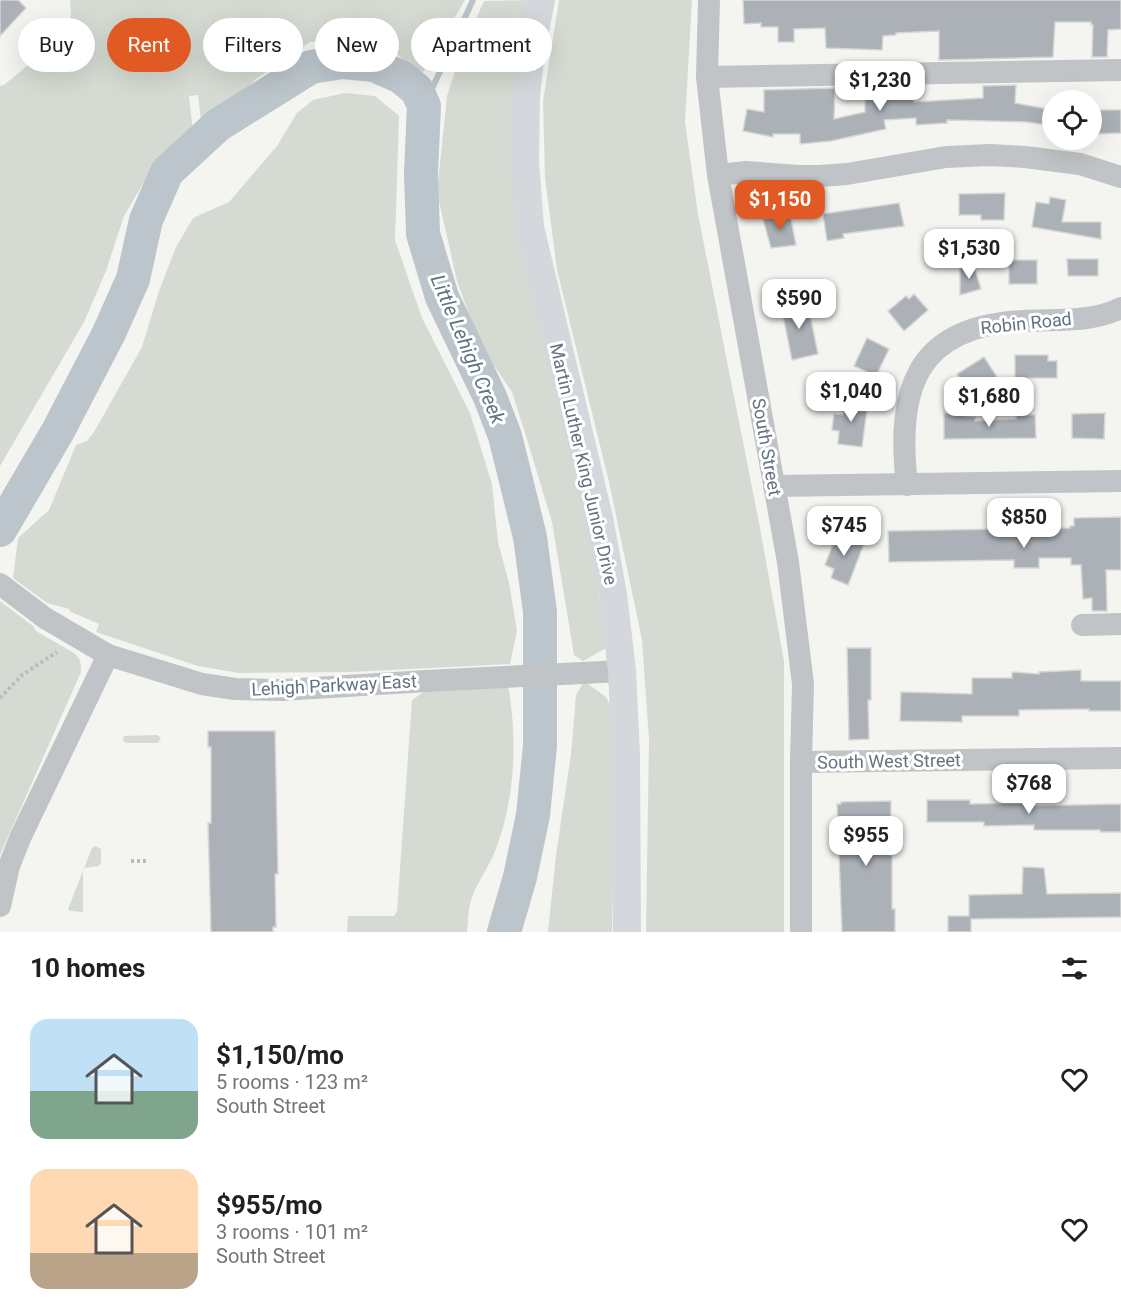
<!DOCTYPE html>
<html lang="en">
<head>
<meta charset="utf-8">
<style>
  body { margin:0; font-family:Roboto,sans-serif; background:#f2f2f2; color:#202124; height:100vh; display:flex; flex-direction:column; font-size:22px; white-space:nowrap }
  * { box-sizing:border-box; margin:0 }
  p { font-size:20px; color:#757577 }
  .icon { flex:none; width:33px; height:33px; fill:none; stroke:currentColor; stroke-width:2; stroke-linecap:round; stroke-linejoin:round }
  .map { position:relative; height:932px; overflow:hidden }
  .panel { display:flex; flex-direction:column; background:#fff; flex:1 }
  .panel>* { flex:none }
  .top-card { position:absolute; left:18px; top:18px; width:600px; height:54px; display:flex; gap:12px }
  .fabs { position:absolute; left:1042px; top:90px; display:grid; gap:12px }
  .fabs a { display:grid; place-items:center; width:60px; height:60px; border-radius:50%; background:#fff; box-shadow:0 6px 24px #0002; font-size:30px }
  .price { position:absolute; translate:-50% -51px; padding:0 14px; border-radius:12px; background:#fff; color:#222; font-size:20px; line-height:39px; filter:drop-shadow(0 2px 3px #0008) }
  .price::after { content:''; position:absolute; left:50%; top:36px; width:18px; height:14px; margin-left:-9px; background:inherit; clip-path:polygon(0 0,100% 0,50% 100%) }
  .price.on { background:#e15a24; color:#fff }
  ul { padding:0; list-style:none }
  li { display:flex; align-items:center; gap:18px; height:150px; padding:0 30px }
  li span { display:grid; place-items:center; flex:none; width:168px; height:120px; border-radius:18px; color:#555 }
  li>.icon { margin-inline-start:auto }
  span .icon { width:72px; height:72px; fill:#fffc; stroke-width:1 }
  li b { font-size:26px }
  h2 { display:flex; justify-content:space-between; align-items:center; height:72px; padding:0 30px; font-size:26px }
  .pill { padding:0 21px; border-radius:27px; background:#fff; box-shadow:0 6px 24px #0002; font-size:21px; line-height:54px }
  .pill.on { background:#e15a24; color:#fff }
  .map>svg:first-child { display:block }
  .green { fill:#d5dbd2 }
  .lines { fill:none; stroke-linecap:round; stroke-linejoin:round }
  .stream { stroke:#bbc5cb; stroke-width:6 }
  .river { stroke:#bbc5cb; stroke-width:34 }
  .building { fill:#abb1b7; stroke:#d6d6d3; stroke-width:1.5 }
  .path { stroke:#babcbe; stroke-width:4; stroke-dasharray:3 3; stroke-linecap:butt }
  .minor { stroke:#c0c4c7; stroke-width:22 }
  .major { stroke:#d4d8dc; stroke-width:28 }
  .labels { text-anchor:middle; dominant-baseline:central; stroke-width:6; stroke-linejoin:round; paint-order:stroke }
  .street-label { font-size:18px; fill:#647382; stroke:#fff }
  .water-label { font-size:20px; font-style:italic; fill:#5f757f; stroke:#fff }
</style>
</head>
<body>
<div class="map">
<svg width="1121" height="932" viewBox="0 0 1121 932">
  <rect width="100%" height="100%" fill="#f4f5f1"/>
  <g class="green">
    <polygon points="70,0 465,0 423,72 414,69 386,44 363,42 310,42 256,79 202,130 198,95 189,96 193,132 188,132 154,165 124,216 106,271 84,322 0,466 0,86 4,85 64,35 71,15"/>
    <polygon points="531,0 518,74 586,500 606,648 583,661 574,655 552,522 530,449 512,392 480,345 457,281 437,192 447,96 462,50 484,1"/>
    <polygon points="559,0 692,0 685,122 698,214 760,528 784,661 784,932 646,932 649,740 642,640 609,482 557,270 545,178 543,101"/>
    <polygon points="345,93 375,96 399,116 395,240 422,318 470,413 492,484 498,542 509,583 517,631 510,664 351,672 239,673 198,666 96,632 99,624 71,612 69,609 47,603 13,578 18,538 49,510 76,445 87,441 94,432 142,347 159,291 176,247 193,218 229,202 277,146 297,113 313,100"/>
    <path d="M0 601 33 626 36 631 74 653C81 659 81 663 81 672L0 855Z"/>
    <polygon points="584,681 606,697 611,707 615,773 612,932 548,932 556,855 571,754 576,695"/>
    <path d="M508 685C518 739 515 803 494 854 487 870 474 887 470 904 468 913 468 923 467 932H347L348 916H394L397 911 412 700 425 691Z"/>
    <polygon points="157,735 161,738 158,743 128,743 124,742 123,739 124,736"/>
    <polygon points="95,846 101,849 101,862 99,866 83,868 83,912 70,911 68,909 92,848"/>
  </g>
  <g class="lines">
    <polyline class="stream" points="424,106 473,0"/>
    <polyline class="river" points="0,530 58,431 109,333 133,279 146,220 167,172 218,125 311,67 343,62 374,65 401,77 417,90 424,106 421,173 423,234 442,297 490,397 505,436 530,537 540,612 540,746 533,815 520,877 504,932"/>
  </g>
  <g class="building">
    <polygon points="0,0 18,0 26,8 0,36"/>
    <polygon points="743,0 1121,0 1121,29 1108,30 1107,57 1092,57 1093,25 1091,25 1091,22 1055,22 1053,57 939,60 939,31 896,33 896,35 883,36 882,50 826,48 825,28 794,29 794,42 778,42 778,27 761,27 761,23 744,24"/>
    <polygon points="1016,85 1015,103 1053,110 1053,126 1027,122 947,120 947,123 916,125 916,118 884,120 886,129 831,141 800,144 800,134 773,134 773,137 743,131 747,109 764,112 764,90 835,88 834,119 865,112 865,88 909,87 910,99 914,99 914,102 983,98 983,86"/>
    <polygon points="1096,110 1121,110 1121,133 1097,134"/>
    <polygon points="1005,193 1004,220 981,220 981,215 959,215 959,194"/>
    <polygon points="1050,197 1066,200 1062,222 1101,222 1101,239 1032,227 1036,202 1049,204"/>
    <polygon points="899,203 904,226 843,234 844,238 827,241 823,214"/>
    <polygon points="790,214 796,245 771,248 763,219"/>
    <polygon points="1067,259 1098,259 1098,276 1068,276"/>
    <rect x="1009" y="260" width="28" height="24"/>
    <polygon points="973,263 981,289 960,295 960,267"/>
    <polygon points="914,294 928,310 904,331 888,311 906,296 909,299"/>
    <polygon points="807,300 818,354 792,360 781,305"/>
    <polygon points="867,338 889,349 876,376 854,366"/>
    <polygon points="1015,355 1048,355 1048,361 1057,361 1057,378 1015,378"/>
    <polygon points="984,357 997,377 970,394 957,374"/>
    <polygon points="845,399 868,402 862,447 838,444 839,431 832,430 834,414 843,415"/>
    <polygon points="944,413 976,417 975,421 1016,419 1016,415 1035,415 1036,438 944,439"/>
    <polygon points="1105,413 1104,439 1072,438 1072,414"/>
    <polygon points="1121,517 1121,570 1106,570 1107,611 1092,611 1092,598 1083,599 1081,565 1071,565 1071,558 1039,558 1039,568 1014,568 1014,560 889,562 888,531 1070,528 1070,526 1074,526 1074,518"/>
    <polygon points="838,531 865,541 848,585 831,578 834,569 825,565"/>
    <polygon points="847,648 871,648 871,700 868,700 869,739 849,740"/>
    <polygon points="1081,670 1081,681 1121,681 1121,711 1089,711 1089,709 1019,710 1019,716 962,716 962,722 900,721 901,692 972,694 972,678 1012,678 1012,672 1039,674 1039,672"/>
    <polygon points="208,731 275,731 278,874 275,874 276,927 273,927 273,932 211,932 208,823 211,823 211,747 208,747"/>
    <polygon points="927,800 970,800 970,804 1026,803 1026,806 1121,804 1121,832 1100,832 1100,830 1034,830 1034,825 984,826 984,822 927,822"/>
    <polygon points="891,801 890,855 892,855 892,909 895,909 895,932 842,932 837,804 841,804 841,802"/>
    <polygon points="1023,867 1044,868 1047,894 1121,893 1121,917 971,919 971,932 948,932 948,916 969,916 969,895 1022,894"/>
  </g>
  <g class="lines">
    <g class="path">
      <polyline points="0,698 22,675 57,652"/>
      <polyline points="131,861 146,861"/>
    </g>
    <g class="minor">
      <polyline points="709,0 707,77 718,175 788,562 803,684 801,762 801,932"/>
      <polyline points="707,77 1121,70"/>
      <polyline points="718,175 746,172 799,176 820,176 847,174 946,157 990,155 1025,157 1080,164 1121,177"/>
      <path d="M907 485C896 390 915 326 1023 321 1055 319 1091 323 1121 308"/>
      <polyline points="774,486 1121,481"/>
      <polyline points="0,584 45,618 108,655 202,684 235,689 283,690 426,681 622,671"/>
      <polyline points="1082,625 1121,624"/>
      <polyline points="801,762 1121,758"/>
      <polyline points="0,906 9,866 21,836 108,655"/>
    </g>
    <polyline class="major" points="541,0 531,51 526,95 525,161 530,227 599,518 613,594 622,671 626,754 627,932"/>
  </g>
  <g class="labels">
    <g class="street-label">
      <text transform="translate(1026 323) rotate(-6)">Robin Road</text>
      <text transform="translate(767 447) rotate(80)">South Street</text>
      <text transform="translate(584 464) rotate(77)">Martin Luther King Junior Drive</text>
      <text transform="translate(334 685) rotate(-3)">Lehigh Parkway East</text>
      <text transform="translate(889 761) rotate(-1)">South West Street</text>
    </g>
    <g class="water-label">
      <text transform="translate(468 349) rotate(67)">Little Lehigh Creek</text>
    </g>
  </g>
</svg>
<div class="fabs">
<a><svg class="icon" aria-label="locate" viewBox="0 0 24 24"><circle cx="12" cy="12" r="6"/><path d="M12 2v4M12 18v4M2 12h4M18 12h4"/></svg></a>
</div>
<b class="price" style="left:880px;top:112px">$1,230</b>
<b class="price on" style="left:780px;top:231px">$1,150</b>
<b class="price" style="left:969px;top:280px">$1,530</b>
<b class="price" style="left:799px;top:330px">$590</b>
<b class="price" style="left:851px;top:423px">$1,040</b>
<b class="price" style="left:989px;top:428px">$1,680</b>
<b class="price" style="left:1024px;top:549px">$850</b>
<b class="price" style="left:844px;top:557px">$745</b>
<b class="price" style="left:1029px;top:815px">$768</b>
<b class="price" style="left:866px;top:867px">$955</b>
<div class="top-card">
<a class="pill">Buy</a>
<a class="pill on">Rent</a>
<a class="pill">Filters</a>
<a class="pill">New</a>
<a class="pill">Apartment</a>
</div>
</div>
<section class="panel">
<h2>10 homes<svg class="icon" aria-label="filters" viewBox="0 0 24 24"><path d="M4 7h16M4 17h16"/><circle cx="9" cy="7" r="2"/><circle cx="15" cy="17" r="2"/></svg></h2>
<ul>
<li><span style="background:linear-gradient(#bfe0f5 60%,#7fa58c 0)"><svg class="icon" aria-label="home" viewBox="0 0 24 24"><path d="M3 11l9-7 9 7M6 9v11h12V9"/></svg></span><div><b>$1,150/mo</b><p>5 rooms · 123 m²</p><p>South Street</p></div><svg class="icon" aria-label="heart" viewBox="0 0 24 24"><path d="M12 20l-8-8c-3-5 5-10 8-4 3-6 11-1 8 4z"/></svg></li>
<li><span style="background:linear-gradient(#ffd9b3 70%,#b9a48a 0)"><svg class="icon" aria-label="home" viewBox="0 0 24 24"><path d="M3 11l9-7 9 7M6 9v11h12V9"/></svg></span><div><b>$955/mo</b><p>3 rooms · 101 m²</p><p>South Street</p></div><svg class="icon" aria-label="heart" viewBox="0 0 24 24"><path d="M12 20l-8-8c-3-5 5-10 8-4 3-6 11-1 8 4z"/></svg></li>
</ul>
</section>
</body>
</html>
